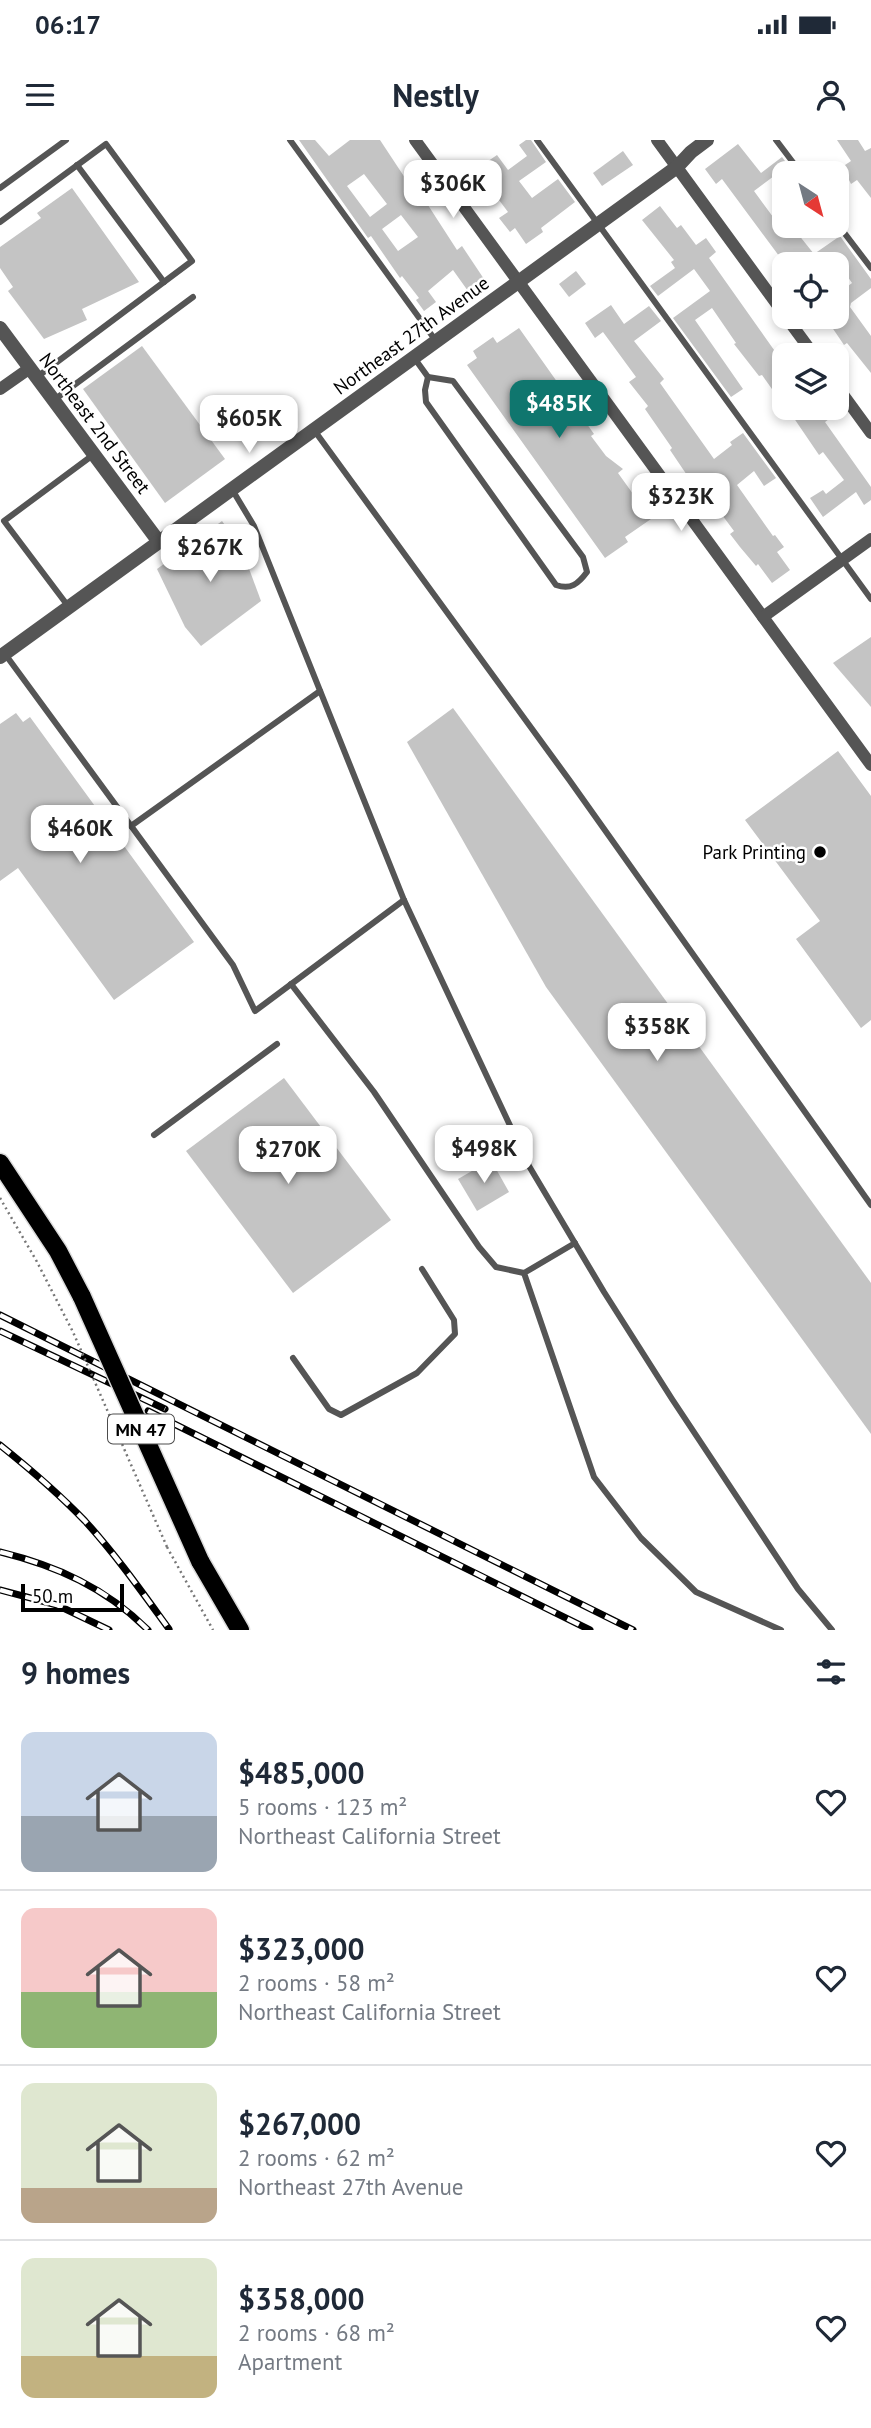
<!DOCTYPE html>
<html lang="en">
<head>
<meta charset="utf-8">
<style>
  body { margin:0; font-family:"PT Sans",sans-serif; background:#f6f6f7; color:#1f2937; height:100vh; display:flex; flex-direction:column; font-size:26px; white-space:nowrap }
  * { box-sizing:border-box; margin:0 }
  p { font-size:23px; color:#747a83 }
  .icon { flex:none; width:38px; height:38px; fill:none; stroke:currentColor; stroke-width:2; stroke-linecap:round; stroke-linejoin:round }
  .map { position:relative; height:1490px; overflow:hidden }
  .side { display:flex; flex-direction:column; background:#fff; flex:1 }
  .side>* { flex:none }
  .needle { width:46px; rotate:144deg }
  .tools { position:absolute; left:772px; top:21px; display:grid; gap:14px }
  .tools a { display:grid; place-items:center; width:77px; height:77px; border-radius:14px; background:#fff; box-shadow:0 4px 10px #0003; font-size:35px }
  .scale { position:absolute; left:21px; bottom:18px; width:103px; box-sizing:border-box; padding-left:7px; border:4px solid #000; border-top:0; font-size:19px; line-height:24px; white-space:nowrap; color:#000; -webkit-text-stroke:5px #fff; paint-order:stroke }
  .price { position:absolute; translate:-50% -60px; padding:0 16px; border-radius:14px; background:#fff; color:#222; font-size:23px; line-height:46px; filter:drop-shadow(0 2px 4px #0008) }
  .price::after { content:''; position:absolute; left:50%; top:42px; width:21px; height:16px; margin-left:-10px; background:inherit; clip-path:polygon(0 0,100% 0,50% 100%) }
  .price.selected { background:#0f766e; color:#fff }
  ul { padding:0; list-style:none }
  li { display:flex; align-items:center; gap:21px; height:175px; padding:0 21px }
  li+li { border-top:2px solid #e0e1e3 }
  li span { display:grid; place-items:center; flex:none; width:196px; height:140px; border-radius:14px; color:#555 }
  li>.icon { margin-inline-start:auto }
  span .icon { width:84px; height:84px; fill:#fffc; stroke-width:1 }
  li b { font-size:30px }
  h2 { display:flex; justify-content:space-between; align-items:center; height:84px; padding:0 21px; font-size:30px }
  .status { display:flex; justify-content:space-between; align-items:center; height:49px; padding:0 35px; background:#fff; direction:ltr }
  .status svg { height:19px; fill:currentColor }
  header { display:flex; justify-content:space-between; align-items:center; height:91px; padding:0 21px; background:#fff; font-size:32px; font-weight:600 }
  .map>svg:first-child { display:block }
  .building { fill:#c4c4c4; fill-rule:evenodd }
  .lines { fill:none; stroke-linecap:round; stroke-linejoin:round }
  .primary-casing { stroke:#dbdbdb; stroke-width:21 }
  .path { stroke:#777; stroke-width:2.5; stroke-dasharray:2 3.5; stroke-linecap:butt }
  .service { stroke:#555; stroke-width:6 }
  .minor { stroke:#555; stroke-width:12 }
  .tertiary { stroke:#555; stroke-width:14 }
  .primary { stroke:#000; stroke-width:18 }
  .rail-casing { stroke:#000; stroke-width:7 }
  .rail { stroke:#fff; stroke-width:4.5; stroke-dasharray:13; stroke-linecap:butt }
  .primary-bridge-casing { stroke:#dbdbdb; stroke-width:21; stroke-linecap:butt }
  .path-bridge { stroke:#777; stroke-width:2.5; stroke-dasharray:2 3.5; stroke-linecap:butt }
  .primary-bridge { stroke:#000; stroke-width:18 }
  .poi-dot { fill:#000; stroke:#fff; stroke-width:2.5 }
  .labels { text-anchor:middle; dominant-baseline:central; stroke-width:5; stroke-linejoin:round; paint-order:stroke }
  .shield { fill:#fff; stroke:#4c4c4c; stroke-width:2 }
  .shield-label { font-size:18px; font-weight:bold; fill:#000 }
  .street-label { font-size:19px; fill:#000; stroke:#fff }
  .poi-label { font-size:19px; fill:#000; stroke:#fff; text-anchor:end }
</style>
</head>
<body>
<div class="status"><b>06:17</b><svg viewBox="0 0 49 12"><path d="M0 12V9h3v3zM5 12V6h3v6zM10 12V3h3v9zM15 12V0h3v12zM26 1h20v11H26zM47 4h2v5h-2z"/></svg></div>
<header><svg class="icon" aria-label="menu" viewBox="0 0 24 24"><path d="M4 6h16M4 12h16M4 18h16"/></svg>Nestly<svg class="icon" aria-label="person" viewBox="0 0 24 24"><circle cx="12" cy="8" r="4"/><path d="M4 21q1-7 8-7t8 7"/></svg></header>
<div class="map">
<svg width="871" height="1490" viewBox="0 0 871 1490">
  <rect width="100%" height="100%" fill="#fff"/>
  <g class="building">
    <path d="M299 0H315L329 16 350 0H380L411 47 415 45 457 110 462 106 484 139 468 151 453 130 428 151 436 162 424 171 416 160 419 158 402 136 400 138 371 96 368 98ZM364 34 387 64 370 77 347 46ZM401 75 418 97 398 111 382 89Z"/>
    <polygon points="526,0 531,0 546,22 519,41 532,58 558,39 575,62 541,88 543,92 526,104 515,88 510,92 499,78 508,72 487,44 484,42 480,45 473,36 477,33 475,30 497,15 508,30 527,16 519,5"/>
    <polygon points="837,0 858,0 865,11 871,8 871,58 857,40 851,44 849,40 840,46 836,40 836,33 833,33 851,21"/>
    <polygon points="738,4 761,33 782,17 794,33 778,33 754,51 776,81 784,75 784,86 810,86 798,94 814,114 840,96 871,139 871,148 851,163 850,167 871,196 871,233 847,203 844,205 825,177 836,177 836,155 852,143 839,124 785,124 722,39 716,44 705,29"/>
    <polygon points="623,11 633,25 602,46 593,33"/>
    <polygon points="72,48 139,142 82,169 87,180 44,199 8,151 13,147 0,128 0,107 41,78 37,73"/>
    <polygon points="660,66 677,88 681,85 696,105 706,98 716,112 709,118 784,224 784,266 762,235 759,236 734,204 736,203 712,168 695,180 743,249 731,257 673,178 710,151 694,129 658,156 650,146 675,128 671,122 674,120 642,80"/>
    <polygon points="576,131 586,144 569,157 559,144"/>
    <polygon points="611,165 624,184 649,166 661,181 634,201 664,239 660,243 714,319 732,305 730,302 743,293 776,338 764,346 754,331 737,345 773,396 775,395 784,407 777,412 790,430 772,443 758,424 756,426 740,407 730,394 734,391 699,344 695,347 670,310 672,308 645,269 648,266 629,242 636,237 603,192 595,198 585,183"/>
    <polygon points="519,188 594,294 591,296 606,316 623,329 618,333 651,379 625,397 628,402 605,418 467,225 477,218 473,211 493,197 497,203"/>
    <polygon points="142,206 225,319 165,363 83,249"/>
    <polygon points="787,268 825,268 832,277 825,282 871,347 871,360 864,365 856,352 823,377 810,358 823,350 826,354 844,340 823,312 819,315"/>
    <polygon points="222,381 241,407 261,461 201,506 185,487 157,429"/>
    <polygon points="871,497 871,567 833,523"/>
    <polygon points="453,568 871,1143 871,1294 546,847 407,602"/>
    <polygon points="16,573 23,582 30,577 194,802 114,860 18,728 0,741 0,584"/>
    <polygon points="838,611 871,656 871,880 861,888 796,799 820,781 745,680"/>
    <polygon points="284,938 391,1080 293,1153 186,1011"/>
    <polygon points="491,1020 509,1052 477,1071 458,1039"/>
  </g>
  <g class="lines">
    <g class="primary-casing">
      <g id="primary">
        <polyline points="0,1023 58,1111 82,1157"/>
        <polyline points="200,1421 240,1490"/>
      </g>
    </g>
    <g class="path">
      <polyline points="0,1058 36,1120"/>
      <polyline points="167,1407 213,1490"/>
    </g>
    <g class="service">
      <polyline points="290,0 436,201"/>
      <polyline points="537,0 871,459"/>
      <polyline points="776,0 801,33"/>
      <polyline points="77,25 164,142"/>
      <polyline points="0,48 66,0"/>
      <polyline points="0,82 106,4 192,121 37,237"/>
      <polyline points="836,82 871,128"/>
      <polyline points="415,219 428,237"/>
      <path d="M428 237 453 241 583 417 587 432C578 444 571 450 556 445L426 262 425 250Z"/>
      <polyline points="54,260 193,157"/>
      <polyline points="314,290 570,641 871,1065"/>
      <polyline points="233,351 254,386 404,760 529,1026 604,1152 672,1259 798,1449 832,1490"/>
      <polyline points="68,466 4,381 93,315"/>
      <polyline points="5,514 233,825 255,871 404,760"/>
      <polyline points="131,686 320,551"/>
      <polyline points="291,844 374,952 479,1107 496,1127 524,1133"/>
      <polyline points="154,995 277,904"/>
      <polyline points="575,1103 524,1133 594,1337 641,1398 696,1452 781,1490"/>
      <polyline points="293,1218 329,1269 341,1275 417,1233 455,1194 454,1180 422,1129"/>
    </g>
    <g class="minor">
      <polyline points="415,0 871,625"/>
      <polyline points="657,0 784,174"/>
      <polyline points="786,177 814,215"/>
      <polyline points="836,245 871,293"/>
      <polyline points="0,249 30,228"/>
      <polyline points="763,477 871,399"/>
    </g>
    <g class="tertiary">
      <polyline points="0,188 159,402"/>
      <polyline points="0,517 677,27 691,12 707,0"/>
    </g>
    <use href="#primary" class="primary"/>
    <g class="rail-casing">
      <g id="rail">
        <polyline points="0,1175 633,1490"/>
        <polyline points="0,1191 165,1269"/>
        <polyline points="148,1271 590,1490"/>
        <path d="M0 1305C30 1329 59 1354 85 1381 116 1415 142 1452 169 1489"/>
        <path d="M0 1412C57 1426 106 1448 148 1490"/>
        <polyline points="0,1450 57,1465 109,1490"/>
      </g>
    </g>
    <use href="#rail" class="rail"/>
    <g class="primary-bridge-casing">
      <polyline id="primary-bridge" points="82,1157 200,1421"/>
    </g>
    <polyline class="path-bridge" points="36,1120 73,1192 167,1407"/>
    <use href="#primary-bridge" class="primary-bridge"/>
  </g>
  <circle class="poi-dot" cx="820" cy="712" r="7"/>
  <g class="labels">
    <rect class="shield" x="108" y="1274.5" width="66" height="29" rx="5"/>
    <g class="shield-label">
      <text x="141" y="1289">MN 47</text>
    </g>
    <g class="street-label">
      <text transform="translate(411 195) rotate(-36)">Northeast 27th Avenue</text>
      <text transform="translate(95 283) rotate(53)">Northeast 2nd Street</text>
    </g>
    <g class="poi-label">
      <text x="806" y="712">Park Printing</text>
    </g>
  </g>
</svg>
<div class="tools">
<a><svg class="needle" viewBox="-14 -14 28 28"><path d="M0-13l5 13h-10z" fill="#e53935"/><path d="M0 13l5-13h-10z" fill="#747a83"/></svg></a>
<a><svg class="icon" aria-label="locate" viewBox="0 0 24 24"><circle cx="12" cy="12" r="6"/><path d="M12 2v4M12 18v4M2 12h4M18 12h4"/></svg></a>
<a><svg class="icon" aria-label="layers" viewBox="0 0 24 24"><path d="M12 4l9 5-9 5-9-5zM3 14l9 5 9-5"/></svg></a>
</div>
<div class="scale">50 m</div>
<b class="price" style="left:453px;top:80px">$306K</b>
<b class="price selected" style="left:559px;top:300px">$485K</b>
<b class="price" style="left:249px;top:315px">$605K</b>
<b class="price" style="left:681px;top:393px">$323K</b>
<b class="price" style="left:210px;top:444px">$267K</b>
<b class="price" style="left:80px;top:725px">$460K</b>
<b class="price" style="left:657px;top:923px">$358K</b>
<b class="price" style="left:484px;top:1045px">$498K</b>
<b class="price" style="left:288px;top:1046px">$270K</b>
</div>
<section class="side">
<h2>9 homes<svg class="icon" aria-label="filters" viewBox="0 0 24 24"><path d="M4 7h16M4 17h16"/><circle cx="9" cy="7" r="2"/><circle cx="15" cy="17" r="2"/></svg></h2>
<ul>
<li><span style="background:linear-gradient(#c9d6e8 60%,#9aa5b1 0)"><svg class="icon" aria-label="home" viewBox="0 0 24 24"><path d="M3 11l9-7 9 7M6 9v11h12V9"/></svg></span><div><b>$485,000</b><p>5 rooms · 123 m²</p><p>Northeast California Street</p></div><svg class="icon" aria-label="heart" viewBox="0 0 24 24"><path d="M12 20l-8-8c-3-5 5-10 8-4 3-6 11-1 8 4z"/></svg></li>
<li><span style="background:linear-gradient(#f6c9c9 60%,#8fb573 0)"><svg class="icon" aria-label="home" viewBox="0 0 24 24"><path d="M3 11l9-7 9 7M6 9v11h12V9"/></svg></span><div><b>$323,000</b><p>2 rooms · 58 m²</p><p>Northeast California Street</p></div><svg class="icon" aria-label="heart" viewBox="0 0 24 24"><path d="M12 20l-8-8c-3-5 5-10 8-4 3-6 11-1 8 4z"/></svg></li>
<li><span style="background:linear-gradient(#dfe7d0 75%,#b9a48a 0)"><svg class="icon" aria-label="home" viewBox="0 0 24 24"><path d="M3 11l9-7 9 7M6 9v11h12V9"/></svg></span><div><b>$267,000</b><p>2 rooms · 62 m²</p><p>Northeast 27th Avenue</p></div><svg class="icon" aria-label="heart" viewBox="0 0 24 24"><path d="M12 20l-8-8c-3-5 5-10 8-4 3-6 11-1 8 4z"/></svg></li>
<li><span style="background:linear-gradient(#dfe7d0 70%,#c2b280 0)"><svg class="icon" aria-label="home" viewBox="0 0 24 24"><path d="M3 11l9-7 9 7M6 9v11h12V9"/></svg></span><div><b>$358,000</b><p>2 rooms · 68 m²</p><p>Apartment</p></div><svg class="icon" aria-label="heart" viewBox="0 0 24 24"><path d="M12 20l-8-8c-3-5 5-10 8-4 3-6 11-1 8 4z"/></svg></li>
</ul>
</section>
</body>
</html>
